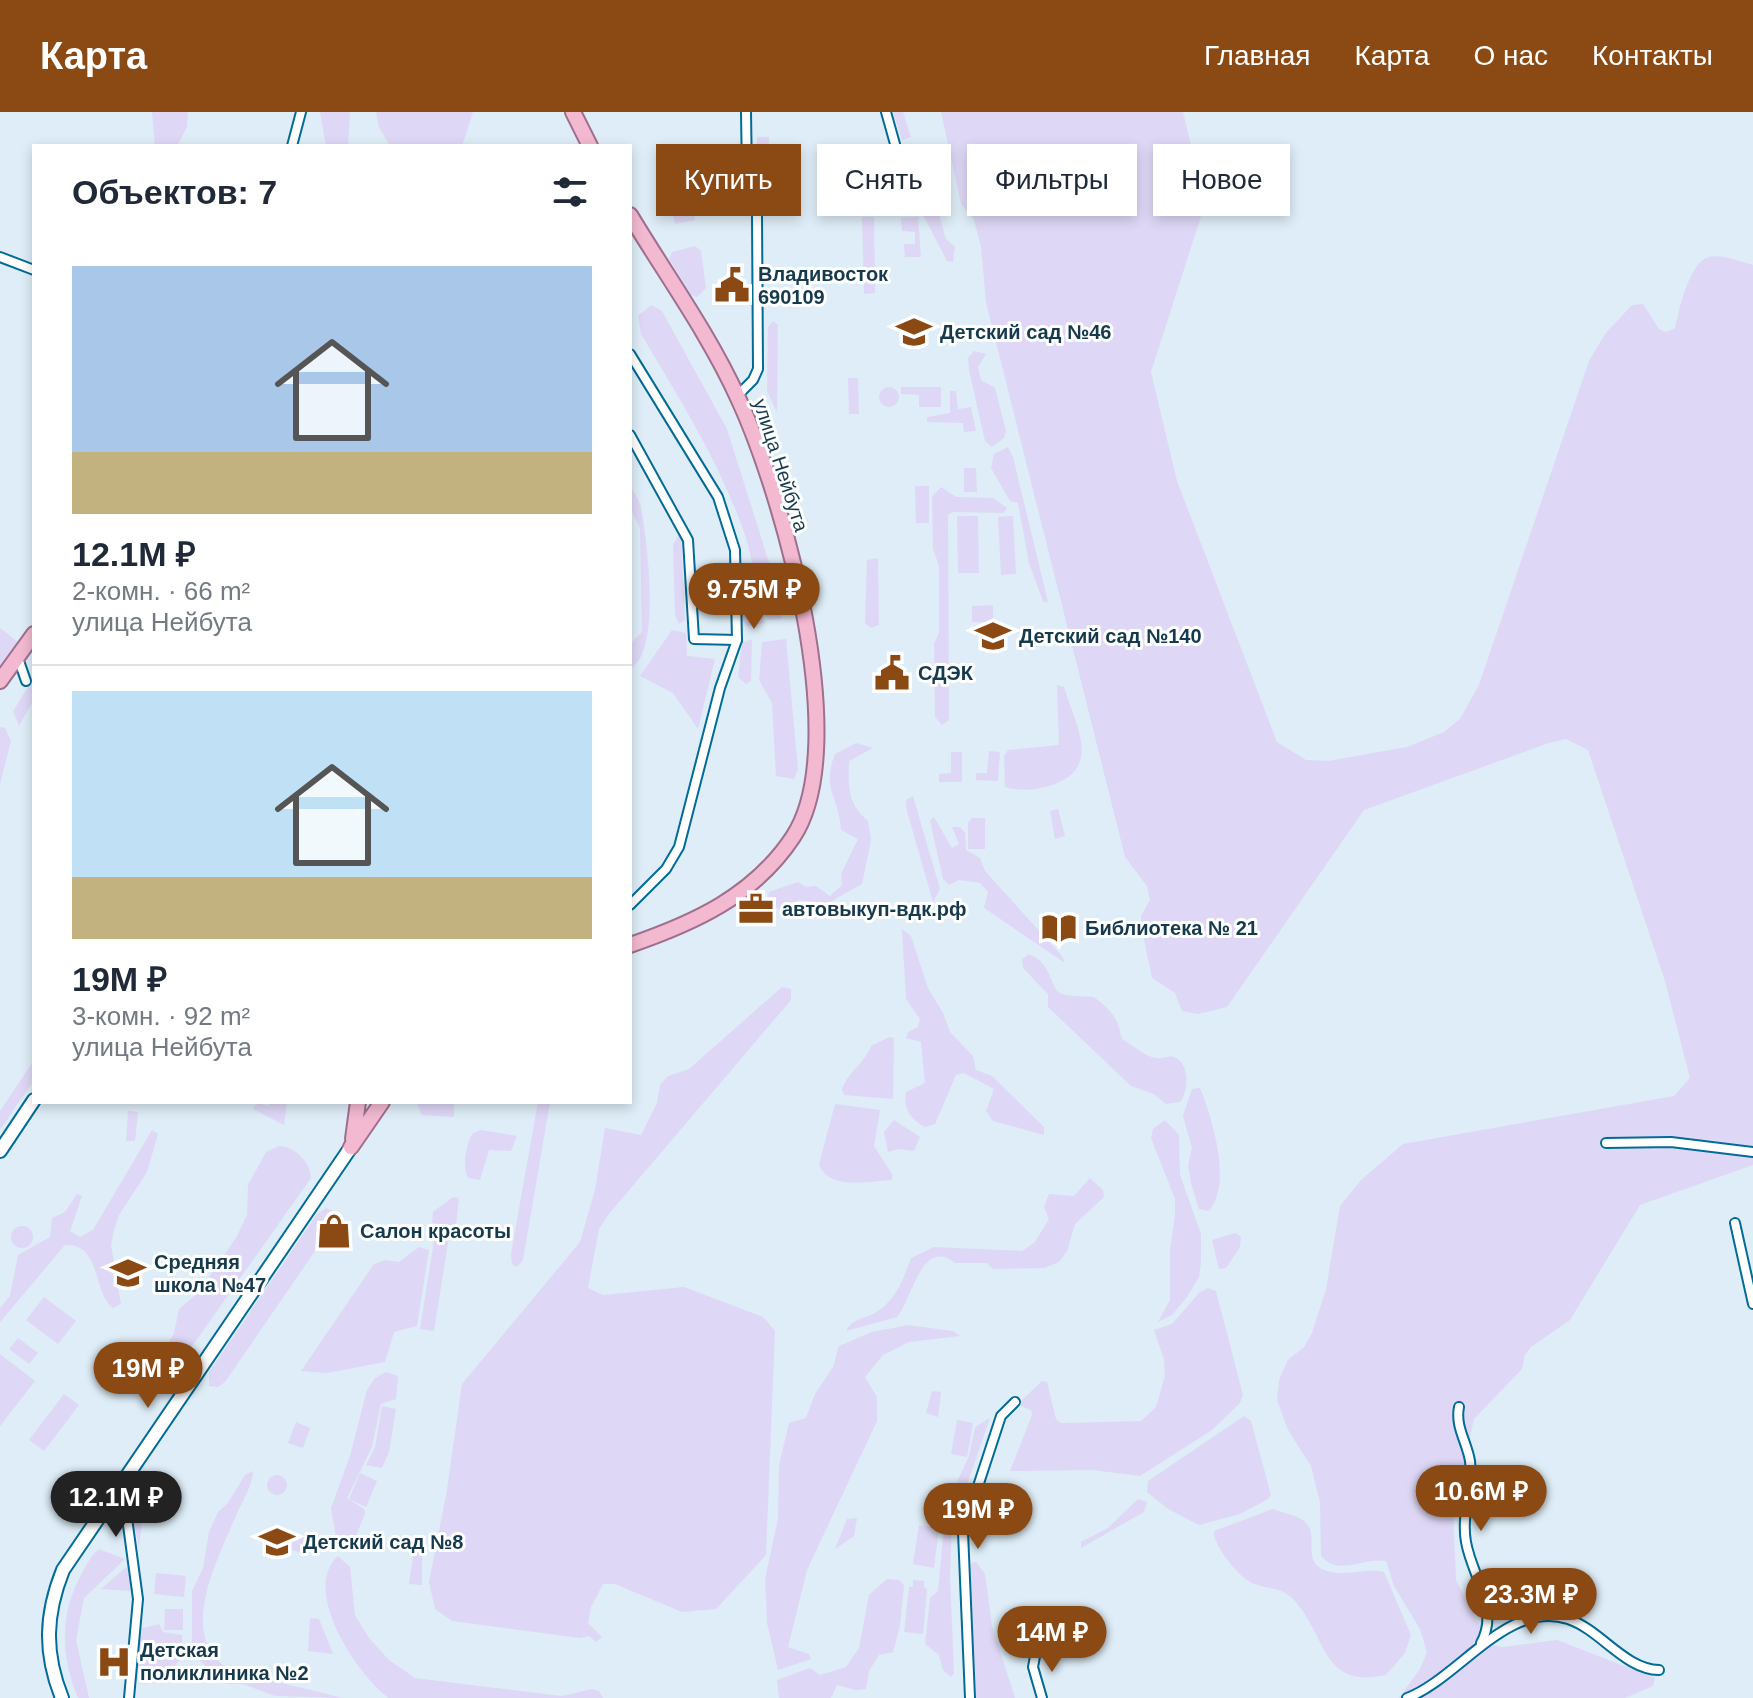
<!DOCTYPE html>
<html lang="ru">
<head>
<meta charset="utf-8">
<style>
  body { margin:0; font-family:Arial,sans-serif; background:#f6f6f7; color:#1f2937; height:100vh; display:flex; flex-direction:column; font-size:30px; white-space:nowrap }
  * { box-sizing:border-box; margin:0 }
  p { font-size:26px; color:#747a83 }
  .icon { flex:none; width:44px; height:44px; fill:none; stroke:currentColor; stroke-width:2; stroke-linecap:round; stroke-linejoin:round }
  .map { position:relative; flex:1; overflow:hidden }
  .sheet { position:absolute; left:32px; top:32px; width:600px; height:960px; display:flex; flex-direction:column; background:#fff; border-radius:0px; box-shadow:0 4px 12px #0003 }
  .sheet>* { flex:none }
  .banner { position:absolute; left:656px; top:32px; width:760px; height:72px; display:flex; gap:16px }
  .price { position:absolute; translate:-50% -68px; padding:0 18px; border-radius:28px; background:#8b4a14; color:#fff; font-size:26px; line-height:52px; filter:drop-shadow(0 2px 4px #0008) }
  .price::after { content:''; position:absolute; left:50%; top:48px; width:24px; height:18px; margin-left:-12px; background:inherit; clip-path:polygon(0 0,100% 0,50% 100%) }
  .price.current { background:#222; color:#fff }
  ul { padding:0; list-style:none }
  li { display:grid; align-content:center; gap:16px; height:424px; padding:0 40px }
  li+li { border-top:2px solid #e0e1e3 }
  li span { display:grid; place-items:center; height:248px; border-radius:0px; color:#555 }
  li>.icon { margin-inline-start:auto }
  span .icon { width:144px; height:144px; fill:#fffc; stroke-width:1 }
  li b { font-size:34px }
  h2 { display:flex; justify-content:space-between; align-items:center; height:96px; padding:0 40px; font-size:34px }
  .tag { padding:0 28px; border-radius:0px; background:#fff; box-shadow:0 4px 12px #0003; font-size:28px; line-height:72px }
  .tag.current { background:#8b4a14; color:#fff }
  header { display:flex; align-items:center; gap:48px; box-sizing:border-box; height:112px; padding:0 40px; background:#8b4a14; color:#fff }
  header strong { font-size:38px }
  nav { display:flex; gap:44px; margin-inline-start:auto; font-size:28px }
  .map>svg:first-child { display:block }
  .green { fill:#ded8f6 }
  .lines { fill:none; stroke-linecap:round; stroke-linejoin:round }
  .street-casing { stroke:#016c97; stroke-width:12 }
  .secondary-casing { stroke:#016c97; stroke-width:16 }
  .primary-casing { stroke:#9f6f8d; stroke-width:18 }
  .street { stroke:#fff; stroke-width:8 }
  .secondary { stroke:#fff; stroke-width:12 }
  .primary { stroke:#f2b9d0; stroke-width:14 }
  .labels { text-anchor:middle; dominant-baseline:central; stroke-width:6; stroke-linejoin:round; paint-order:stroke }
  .poi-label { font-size:20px; font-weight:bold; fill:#163a4d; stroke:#fff; text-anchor:start }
  .street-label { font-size:20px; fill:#163a4d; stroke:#fff }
</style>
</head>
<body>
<header>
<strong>Карта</strong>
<nav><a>Главная</a><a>Карта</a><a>О нас</a><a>Контакты</a></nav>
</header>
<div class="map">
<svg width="1753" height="1586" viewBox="0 0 1753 1586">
  <rect width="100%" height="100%" fill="#deedf7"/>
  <g class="green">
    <polygon points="152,0 188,0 187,15 177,34 155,34"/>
    <polygon points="320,0 350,0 348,34 326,34"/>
    <polygon points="376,0 473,0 462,34 390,34 379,15"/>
    <polygon points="893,0 903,0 911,25 902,28"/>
    <path d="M941 0H1183L1205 92 1151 260 1177 369 1277 630 1306 648 1328 649 1407 635 1444 620 1460 607 1479 573 1589 249 1605 222 1632 193 1643 192 1659 217 1666 220 1675 216C1679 198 1689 150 1709 145 1723 142 1740 150 1753 153V1053L1640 1093 1570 1208 1531 1235 1525 1243 1522 1257 1474 1307 1453 1398 1456 1468 1489 1532 1503 1535 1557 1528 1655 1566 1653 1574 1625 1586H1399L1420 1557 1427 1540 1420 1517 1394 1474 1386 1449C1362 1445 1340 1465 1321 1444L1320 1390 1311 1354 1288 1318 1277 1288 1279 1268 1288 1248 1304 1235 1312 1221 1326 1177 1340 1094 1361 1068 1403 1032 1674 984 1690 966 1665 869 1588 638 1566 627 1549 631 1364 698 1227 895 1198 902 1182 899 1175 881 1152 866 1141 813V804L1150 788 1147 774 1125 745 986 190 981 135 974 108 961 92Z"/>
    <polygon points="757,25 769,25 768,62 757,62"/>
    <polygon points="686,68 695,108 675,112 666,73"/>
    <path d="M895 76 902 84 922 80 927 91H936L946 127 955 135 953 150 947 149 917 91C898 92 882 103 863 101L865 78Z"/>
    <polygon points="862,105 874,105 875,181 864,182"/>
    <polygon points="918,105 921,145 905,145 904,132 915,132 915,120 902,119 901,106"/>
    <polygon points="695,134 701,139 706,176 697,185 691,183 669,147 672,140"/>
    <path d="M651 193 662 199 727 317 783 495 781 507 769 508 766 504C754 478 754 448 744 420 719 349 679 286 641 222L638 204Z"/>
    <polygon points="773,209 778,213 777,300 767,279 768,215"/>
    <polygon points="974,239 986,242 978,255 981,268 995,276 1006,319 1004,326 992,335 985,329 969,258 968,246"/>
    <polygon points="848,266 858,266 859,302 849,302"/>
    <circle cx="889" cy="285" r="10"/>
    <polygon points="901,275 941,275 941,295 919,295 919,283 901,282"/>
    <polygon points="950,279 956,279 958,297 971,295 976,319 964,320 963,311 927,310 927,305 950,301"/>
    <polygon points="1008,335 1013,345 1048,490 1043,489 1029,451 1018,391 1010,389 991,356 994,342"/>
    <polygon points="964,356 976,356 977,380 964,380"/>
    <path d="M630 374C634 381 640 388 641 396 647 427 662 540 630 557V532L642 520 640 416 630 396Z"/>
    <polygon points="915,374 929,374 929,411 916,411"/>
    <polygon points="941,375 956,385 993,386 1007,396 1003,401 953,400 948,403 949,602 949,608 942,613 935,605 934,532 939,521 939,454 933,437 932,385"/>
    <polygon points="957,404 978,404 979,461 958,461"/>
    <polygon points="1013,404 1016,462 1001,463 998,405"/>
    <polygon points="681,419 685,508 679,512 675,503 673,433"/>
    <polygon points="878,446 879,513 871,516 865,511 867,448"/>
    <polygon points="751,457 764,511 747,514 740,506 739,459"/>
    <polygon points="993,493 993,510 972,510 972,494"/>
    <polygon points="0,516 19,531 0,558"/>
    <polygon points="672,518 686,521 687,544 715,547 698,617 673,581 640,564"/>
    <polygon points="752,527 751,569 746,572 738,565 742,531"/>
    <polygon points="786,527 798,657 794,667 776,664 772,591 759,568 762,530"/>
    <polygon points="30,572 34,573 34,587 19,614 13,599"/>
    <path d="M1057 573 1064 575C1075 612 1102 654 1055 672 1039 678 1021 680 1005 675L1004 644 1008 638 1059 633Z"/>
    <polygon points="0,615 5,616 11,629 0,672"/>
    <path d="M856 631 873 636 849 649C848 676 848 692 868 709L871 728 862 772 828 791 799 788 778 797 768 786 769 780 798 770 806 775 816 774 830 784 842 773 841 762 858 727 841 718C839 684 821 677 835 642Z"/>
    <polygon points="989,639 1000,640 998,669 976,668 976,661 987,661"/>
    <polygon points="951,640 962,640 962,670 939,670 939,662 951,661"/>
    <polygon points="913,684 940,777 933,790 907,699 906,688"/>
    <polygon points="1058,697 1065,724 1055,727 1050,699"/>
    <polygon points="934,705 952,736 959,732 952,715 960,715 965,721 966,738 980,746 985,759 1062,844 1065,851 987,798 984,795 988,780 980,771 959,768 949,773 943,767 930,709"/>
    <polygon points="972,706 985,706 985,737 968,737 968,711"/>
    <path d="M902 817 911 824 928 876 943 901 950 920 973 944 976 958 992 964 1044 1015V1023L993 1009 986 999 994 977 964 961 956 963 935 1012 925 1015C910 1007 903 996 906 980L925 971 921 930 906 926 908 920 918 915 920 907 906 887Z"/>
    <path d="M1029 842C1053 851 1050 879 1062 882 1073 885 1082 884 1094 885 1112 899 1117 905 1122 927 1132 933 1145 944 1155 946 1162 948 1168 943 1174 945 1190 951 1189 979 1180 990L1166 992 1154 982 1131 974 1048 895V882L1023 856 1022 847Z"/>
    <polygon points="782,875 791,877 791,888 608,1103 599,1117 588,1176 603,1183 684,1175 763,1205 775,1219 766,1443 716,1497 682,1500 615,1472 603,1472 591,1495 588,1511 602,1525 596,1530 589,1524 580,1526 452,1509 435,1497 429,1470 447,1378 462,1272 580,1130 595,1078 605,1016 641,1023 657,991 660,973 668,964 689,957"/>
    <path d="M889 925 894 926 893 987 844 983 842 977C850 958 863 953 871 934Z"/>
    <polygon points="34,948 34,968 0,1018 0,999"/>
    <path d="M1200 976C1212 1006 1233 1072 1209 1099L1199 1097 1191 1071 1188 1053 1192 1036 1183 1004 1192 977Z"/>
    <polygon points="257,990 268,994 271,990 287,990 284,1013 253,997"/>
    <polygon points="454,990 454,1005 422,1003 417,991"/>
    <polygon points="538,990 550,990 523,1148 517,1155 512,1152 511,1142"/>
    <path d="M835 992 880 998 874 1034 892 1062V1068C869 1069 828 1079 819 1052Z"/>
    <polygon points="128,999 138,1000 135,1029 126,1029"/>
    <polygon points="894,1008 920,1025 914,1039 898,1037 888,1040 884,1020"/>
    <polygon points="1165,1008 1179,1023 1180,1063 1201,1122 1201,1150 1199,1165 1187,1185 1172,1203 1158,1210 1170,1188 1170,1138 1175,1103 1175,1087 1151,1026 1153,1017"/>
    <path d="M152 1018 158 1022 147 1060 119 1103 114 1118 111 1133 121 1192 113 1196C92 1180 102 1131 65 1133L0 1210V1196L10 1184 18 1143 50 1125 52 1106 65 1100 77 1082 82 1084 70 1119 80 1125 93 1118Z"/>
    <path d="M481 1018 517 1024 511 1039 489 1038 480 1068 468 1066C462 1054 466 1034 472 1022Z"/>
    <path d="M279 1034C295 1034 311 1051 311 1066L176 1257 164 1265 161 1260 163 1241 174 1221 179 1197 200 1179 237 1124 247 1103 248 1073 266 1040Z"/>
    <path d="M1090 1066 1103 1078 1104 1085 1075 1112 1067 1139 1059 1150 1044 1156 993 1157 987 1151H955C921 1124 912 1189 897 1205L846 1219C853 1205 867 1207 878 1199 898 1185 903 1167 911 1146L934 1135 1022 1139 1035 1130 1049 1107 1044 1095 1049 1082 1074 1084Z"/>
    <polygon points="453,1085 459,1086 456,1114 432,1111 433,1100"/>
    <polygon points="326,1096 336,1100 335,1110 225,1270 218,1275 209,1274 209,1260 317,1102"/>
    <circle cx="22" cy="1125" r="11"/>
    <polygon points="436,1116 450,1118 434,1219 420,1217"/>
    <polygon points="1235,1121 1241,1125 1240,1135 1226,1156 1219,1157 1212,1128"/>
    <polygon points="419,1135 429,1138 417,1214 394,1220 385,1250 327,1261 301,1259 374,1152 385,1148 399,1150"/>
    <polygon points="1208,1176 1216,1179 1243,1283 1240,1291 1212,1318 1140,1364 1092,1358 1010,1359 1032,1303 1031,1298 1021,1294 1021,1289 1042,1269 1047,1270 1056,1307 1061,1311 1141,1309 1156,1295 1165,1264 1164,1247 1154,1218 1172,1212 1199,1181"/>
    <polygon points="44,1185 76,1209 58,1232 26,1208"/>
    <polygon points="908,1213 953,1219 960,1224 909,1230 883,1243 865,1265 877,1285 877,1309 807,1458 788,1535 809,1542 811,1547 778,1558 767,1511 765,1467 778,1407 779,1353 789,1311 806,1306 815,1282 833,1255 839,1234 872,1220"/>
    <polygon points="18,1226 38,1241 29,1252 9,1237"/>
    <polygon points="0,1242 35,1269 0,1314"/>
    <polygon points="386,1260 398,1264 396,1287 381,1292 372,1335 347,1386 364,1397 365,1401 351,1437 346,1439 337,1431 331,1396 350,1344 367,1278 375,1266"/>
    <polygon points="932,1279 941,1280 938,1305 926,1301"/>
    <polygon points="64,1282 79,1293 44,1339 29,1328"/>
    <polygon points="382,1294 396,1297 389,1340 382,1356 366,1353 375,1335"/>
    <polygon points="1244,1304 1251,1309 1271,1383 1268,1387 1240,1402 1199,1413 1168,1397 1147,1380 1148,1369"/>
    <polygon points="990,1306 952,1416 950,1463 954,1561 951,1565 943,1558 939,1543 925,1532 930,1486 938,1479 946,1394 969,1344 975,1315"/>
    <polygon points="957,1308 973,1311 967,1345 951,1342"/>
    <polygon points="296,1310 310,1316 303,1336 288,1331"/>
    <path d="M253 1359C253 1371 244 1387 238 1399 219 1445 173 1527 232 1559L343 1586 275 1584 243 1572H227L192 1542V1479L203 1456 209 1420 218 1400 228 1391 245 1363Z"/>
    <polygon points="360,1361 377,1369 366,1395 349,1387"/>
    <circle cx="277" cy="1373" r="10"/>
    <polygon points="141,1383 144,1388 139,1436 130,1391"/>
    <polygon points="1138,1387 1147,1390 1144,1400 1081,1436 1081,1430 1108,1416"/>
    <path d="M1273 1397C1283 1401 1301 1404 1307 1412 1318 1425 1303 1447 1322 1457 1343 1467 1364 1455 1384 1460L1411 1523 1405 1541 1386 1563C1320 1578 1327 1521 1292 1486 1278 1473 1261 1478 1247 1468 1236 1461 1212 1431 1214 1419Z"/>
    <polygon points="857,1406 854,1424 835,1437 847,1407"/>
    <polygon points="919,1413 939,1416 934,1456 913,1452"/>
    <polygon points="290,1421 310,1426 306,1442 285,1436"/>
    <path d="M99 1437 125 1447 84 1486 76 1528 89 1586H78C61 1544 59 1504 81 1463 86 1454 91 1443 99 1437Z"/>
    <polygon points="414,1438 422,1438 422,1473 409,1472"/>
    <path d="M338 1444 350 1455 355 1503 369 1526 389 1548 415 1566 562 1584 592 1577 599 1579 603 1586H389C358 1564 300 1478 338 1444Z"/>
    <polygon points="976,1450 985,1462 992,1514 1015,1586 976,1586 969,1463 971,1451"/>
    <polygon points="129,1455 130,1479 101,1477 125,1456"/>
    <polygon points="156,1461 186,1464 184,1485 154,1482"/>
    <polygon points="887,1467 899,1468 904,1473 900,1514 893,1540 879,1543 869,1559 866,1577 856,1578 837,1573 831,1586 779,1586 777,1568 810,1556 820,1563 846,1555 859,1536 869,1483"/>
    <polygon points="913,1468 924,1469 924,1476 927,1477 923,1522 904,1520 909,1475 913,1475"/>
    <polygon points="165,1497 183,1497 183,1518 164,1518"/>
    <polygon points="310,1506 319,1507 333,1542 308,1539"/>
    <polygon points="159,1512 163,1520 182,1523 182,1544 163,1570 140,1572 136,1567 140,1517"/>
  </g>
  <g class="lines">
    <g class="street-casing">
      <g id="street">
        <polyline points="886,0 895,32"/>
        <polyline points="292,34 301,0"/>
        <polyline points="0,145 34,158"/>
        <polyline points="630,242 718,385 735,438 737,528 720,576 679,735 666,757 630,793"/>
        <polyline points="737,284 753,268 758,257 757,102 747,65 746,0"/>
        <polyline points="630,323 688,428 694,527 737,528"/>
        <polyline points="18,546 26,569"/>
        <polyline points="1606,1031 1671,1030 1753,1040"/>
        <polyline points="1735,1111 1753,1192"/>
        <path d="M1459 1295C1455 1315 1467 1330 1470 1349 1473 1375 1461 1403 1466 1430 1472 1465 1500 1496 1481 1531"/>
        <polyline points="122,1369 138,1487 129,1586"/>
        <polyline points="1036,1539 1033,1555 1042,1586"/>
        <polyline points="970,1586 963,1420 1001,1304 1015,1290"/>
        <path d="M1407 1586C1458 1567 1508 1487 1568 1507 1601 1518 1624 1557 1659 1558"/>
      </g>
    </g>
    <g class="secondary-casing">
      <g id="secondary">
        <polyline points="0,1039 34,988"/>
        <path d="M62 1586C44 1541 45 1503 63 1458L351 1035"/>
      </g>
    </g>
    <g class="primary-casing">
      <g id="primary">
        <polyline points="573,0 590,34"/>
        <path d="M630 103C666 163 709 222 738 286 782 380 854 633 793 725 754 784 694 811 630 833"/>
        <polyline points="0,569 34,522"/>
        <polyline points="353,1027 358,990"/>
        <polyline points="351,1035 382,990"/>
      </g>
    </g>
    <use href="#street" class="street"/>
    <use href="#secondary" class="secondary"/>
    <use href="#primary" class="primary"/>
  </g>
  <defs>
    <g id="civic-bare" transform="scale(2.76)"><path d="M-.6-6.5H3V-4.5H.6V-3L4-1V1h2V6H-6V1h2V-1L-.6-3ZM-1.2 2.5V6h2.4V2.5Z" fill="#8b4a14" stroke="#fff" stroke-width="2.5" paint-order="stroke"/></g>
    <g id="school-bare" transform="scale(2.76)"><path d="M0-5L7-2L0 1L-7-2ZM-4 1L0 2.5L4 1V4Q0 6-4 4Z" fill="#8b4a14" stroke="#fff" stroke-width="2.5" paint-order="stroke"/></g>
    <g id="office-bare" transform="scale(2.76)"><path d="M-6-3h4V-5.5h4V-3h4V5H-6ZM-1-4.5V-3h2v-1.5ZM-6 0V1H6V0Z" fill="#8b4a14" stroke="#fff" stroke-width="2.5" paint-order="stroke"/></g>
    <g id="library-bare" transform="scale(2.76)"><path d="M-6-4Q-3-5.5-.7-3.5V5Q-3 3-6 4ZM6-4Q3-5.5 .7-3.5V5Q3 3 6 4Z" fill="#8b4a14" stroke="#fff" stroke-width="2.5" paint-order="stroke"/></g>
    <g id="shop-bare" transform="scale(2.76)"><path d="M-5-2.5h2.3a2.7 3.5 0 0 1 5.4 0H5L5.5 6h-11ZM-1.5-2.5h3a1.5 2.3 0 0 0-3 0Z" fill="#8b4a14" stroke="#fff" stroke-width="2.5" paint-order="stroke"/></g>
    <g id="hospital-bare" transform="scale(2.76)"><path d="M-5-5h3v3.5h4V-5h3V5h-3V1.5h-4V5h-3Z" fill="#8b4a14" stroke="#fff" stroke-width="2.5" paint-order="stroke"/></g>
  </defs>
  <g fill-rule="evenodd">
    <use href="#civic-bare" x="732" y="173"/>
    <use href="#school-bare" x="914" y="220"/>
    <use href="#school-bare" x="993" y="524"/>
    <use href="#civic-bare" x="892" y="561"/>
    <use href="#office-bare" x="756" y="797"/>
    <use href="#library-bare" x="1059" y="816"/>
    <use href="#shop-bare" x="334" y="1119"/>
    <use href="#school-bare" x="128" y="1161"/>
    <use href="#school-bare" x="277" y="1430"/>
    <use href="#hospital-bare" x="114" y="1550"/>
  </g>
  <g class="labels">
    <g class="poi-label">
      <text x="758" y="162">Владивосток<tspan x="758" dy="23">690109</tspan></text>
      <text x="940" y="220">Детский сад №46</text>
      <text x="1019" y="524">Детский сад №140</text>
      <text x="918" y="561">СДЭК</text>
      <text x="782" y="797">автовыкуп-вдк.рф</text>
      <text x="1085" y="816">Библиотека № 21</text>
      <text x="360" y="1119">Салон красоты</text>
      <text x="154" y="1150">Средняя<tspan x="154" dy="23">школа №47</tspan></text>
      <text x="303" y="1430">Детский сад №8</text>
      <text x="140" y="1538">Детская<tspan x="140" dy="23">поликлиника №2</tspan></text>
    </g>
    <g class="street-label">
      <text transform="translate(781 353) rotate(72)">улица Нейбута</text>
    </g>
  </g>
</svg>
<b class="price" style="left:754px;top:519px">9.75M ₽</b>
<b class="price" style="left:148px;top:1298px">19M ₽</b>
<b class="price" style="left:1481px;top:1421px">10.6M ₽</b>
<b class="price current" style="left:116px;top:1427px">12.1M ₽</b>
<b class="price" style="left:978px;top:1439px">19M ₽</b>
<b class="price" style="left:1531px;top:1524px">23.3M ₽</b>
<b class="price" style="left:1052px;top:1562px">14M ₽</b>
<div class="banner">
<a class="tag current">Купить</a>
<a class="tag">Снять</a>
<a class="tag">Фильтры</a>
<a class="tag">Новое</a>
</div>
<section class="sheet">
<h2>Объектов: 7<svg class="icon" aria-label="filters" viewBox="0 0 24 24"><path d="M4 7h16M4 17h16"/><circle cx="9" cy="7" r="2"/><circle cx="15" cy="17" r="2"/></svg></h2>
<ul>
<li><span style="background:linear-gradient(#a9c7e8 75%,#c2b280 0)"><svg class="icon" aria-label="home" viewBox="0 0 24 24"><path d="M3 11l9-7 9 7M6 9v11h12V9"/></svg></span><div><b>12.1M ₽</b><p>2-комн. · 66 m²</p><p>улица Нейбута</p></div></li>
<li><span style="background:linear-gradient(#bfe0f5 75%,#c2b280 0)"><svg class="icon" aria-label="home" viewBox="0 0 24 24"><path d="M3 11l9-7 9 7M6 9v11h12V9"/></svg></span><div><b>19M ₽</b><p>3-комн. · 92 m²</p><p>улица Нейбута</p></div></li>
</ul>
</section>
</div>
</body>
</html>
